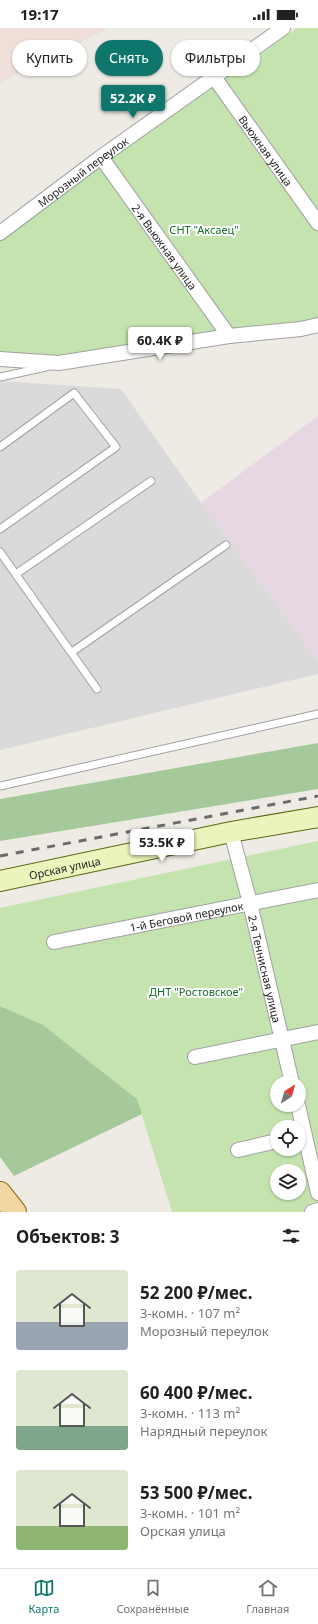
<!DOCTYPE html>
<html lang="ru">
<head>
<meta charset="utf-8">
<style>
  body { margin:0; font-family:"Noto Sans",sans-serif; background:#f6f6f6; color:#202124; height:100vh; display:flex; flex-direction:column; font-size:15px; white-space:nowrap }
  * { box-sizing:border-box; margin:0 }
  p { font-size:13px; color:#757577 }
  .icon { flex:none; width:22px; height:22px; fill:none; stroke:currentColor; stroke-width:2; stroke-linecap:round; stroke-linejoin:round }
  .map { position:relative; height:1184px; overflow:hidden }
  .details { display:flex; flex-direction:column; background:#fff; flex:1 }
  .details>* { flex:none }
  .guide { position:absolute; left:12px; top:12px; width:294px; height:36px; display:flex; gap:8px }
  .needle { width:26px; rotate:37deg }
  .fabs { position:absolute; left:270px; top:1048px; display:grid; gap:8px }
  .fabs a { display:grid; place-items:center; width:36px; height:36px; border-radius:50%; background:#fff; box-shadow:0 1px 3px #0004; font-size:20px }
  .price { position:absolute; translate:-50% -34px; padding:0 9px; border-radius:4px; background:#fff; color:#222; font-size:13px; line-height:26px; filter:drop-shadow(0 1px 2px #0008) }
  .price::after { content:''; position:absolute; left:50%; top:24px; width:12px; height:9px; margin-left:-6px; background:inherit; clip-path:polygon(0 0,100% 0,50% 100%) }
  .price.selected { background:#0f766e; color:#fff }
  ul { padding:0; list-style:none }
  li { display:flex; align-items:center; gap:12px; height:100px; padding:0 16px }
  li span { display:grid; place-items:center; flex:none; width:112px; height:80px; border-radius:4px; color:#555 }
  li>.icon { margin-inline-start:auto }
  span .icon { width:48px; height:48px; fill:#fffc; stroke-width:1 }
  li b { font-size:17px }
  h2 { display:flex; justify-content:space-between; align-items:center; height:48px; padding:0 16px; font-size:17px }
  .pill { padding:0 14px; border-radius:18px; background:#fff; box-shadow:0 1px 3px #0004; font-size:14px; line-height:36px }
  .pill.selected { background:#0f766e; color:#fff }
  .status { display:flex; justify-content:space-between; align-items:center; height:28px; padding:0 20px; background:#fff; direction:ltr }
  .status svg { height:11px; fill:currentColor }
  .menu { display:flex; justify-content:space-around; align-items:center; height:56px; border-top:1px solid #e0e0e0; background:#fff; font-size:11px; color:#757577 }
  .menu a { display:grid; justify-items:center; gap:2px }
  .menu .selected { color:#0f766e }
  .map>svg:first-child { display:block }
  .residential { fill:#dbdada }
  .industrial { fill:#e6d7e2 }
  .military { fill:#eee0d8 }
  .grass { fill:#c4e3ae; fill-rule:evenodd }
  .forest { fill:#a6c99c }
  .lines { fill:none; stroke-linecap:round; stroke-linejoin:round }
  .lane-casing { stroke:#a1a1a1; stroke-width:9 }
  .street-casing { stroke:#a1a1a1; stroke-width:16 }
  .secondary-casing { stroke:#586a0e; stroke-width:22 }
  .primary-casing { stroke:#896b0d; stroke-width:24 }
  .lane { stroke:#fff; stroke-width:7 }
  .street { stroke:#fff; stroke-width:14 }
  .secondary { stroke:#ecf3bc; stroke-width:20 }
  .primary { stroke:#f3d7a3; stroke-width:22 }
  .rail { stroke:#6b6b6b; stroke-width:3; stroke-dasharray:8 8; stroke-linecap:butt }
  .labels { text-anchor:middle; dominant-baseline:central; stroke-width:4; stroke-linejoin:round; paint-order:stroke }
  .street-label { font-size:11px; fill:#1d1d1d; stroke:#fff }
  .park-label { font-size:11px; fill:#157125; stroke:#fff }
</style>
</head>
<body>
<div class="status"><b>19:17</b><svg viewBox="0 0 49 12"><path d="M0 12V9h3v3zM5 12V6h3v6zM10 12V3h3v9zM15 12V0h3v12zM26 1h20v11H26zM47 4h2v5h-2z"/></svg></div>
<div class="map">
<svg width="318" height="1184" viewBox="0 0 318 1184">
  <rect width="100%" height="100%" fill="#edebe4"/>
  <polygon class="residential" points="0,353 121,361 201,475 318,632 318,646 0,722"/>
  <polygon class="industrial" points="318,388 318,632 201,475"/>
  <polygon class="military" points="0,0 109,0 8,51 0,56"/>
  <g class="grass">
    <polygon points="297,0 318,0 318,299 114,332 0,328 0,205"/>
    <path d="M318 813V1184H172L137 1071 43 997 0 978V880ZM277 1055H299V1077H277ZM277 1099H299V1121H277ZM277 1143H299V1165H277Z"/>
  </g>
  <g class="forest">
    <polygon points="318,715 318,761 0,813 0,771"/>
    <polygon points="0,978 43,997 137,1071 142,1086 14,1148 0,1129"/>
  </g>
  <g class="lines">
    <g class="lane-casing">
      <g id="lane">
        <polyline points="0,349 46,339"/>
        <polyline points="0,419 74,365 116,419 0,501"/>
        <polyline points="0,524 97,661"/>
        <polyline points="16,546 151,453"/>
        <polyline points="72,624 226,517"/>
        <polyline points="0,758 318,686"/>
      </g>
    </g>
    <g class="street-casing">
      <g id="street">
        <path id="s1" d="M214 49 318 195"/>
        <path id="s2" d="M101 129 229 308"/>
        <path id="s3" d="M0 205 101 129 283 0"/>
        <polyline points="0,331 59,335 229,308 301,301 318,297"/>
        <path id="s4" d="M231 804 250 875 292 1055"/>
        <path id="s5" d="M54 914 318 862"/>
        <polyline points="195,1029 318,1004"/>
        <polyline points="298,1077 318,1165"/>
        <polyline points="238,1122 277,1113"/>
        <polyline points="312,1184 318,1182"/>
      </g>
    </g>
    <g class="secondary-casing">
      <g id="secondary">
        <path id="s6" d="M0 853 231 804 318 789"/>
      </g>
    </g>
    <g class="primary-casing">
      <polyline id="primary" points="0,1165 15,1184"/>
    </g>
    <use href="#lane" class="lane"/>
    <use href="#street" class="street"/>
    <use href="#secondary" class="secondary"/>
    <use href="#primary" class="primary"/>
    <polyline class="rail" points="0,828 318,768"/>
  </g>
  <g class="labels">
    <g class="street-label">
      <text stroke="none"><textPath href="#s1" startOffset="90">Вьюжная улица</textPath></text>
      <text stroke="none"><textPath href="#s3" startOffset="103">Морозный переулок</textPath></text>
      <text stroke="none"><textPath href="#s2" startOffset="110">2-я Вьюжная улица</textPath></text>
      <text stroke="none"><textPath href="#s6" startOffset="66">Орская улица</textPath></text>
      <text stroke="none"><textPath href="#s5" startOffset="135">1-й Беговой переулок</textPath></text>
      <text stroke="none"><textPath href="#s4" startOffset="141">2-я Теннисная улица</textPath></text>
    </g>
    <g class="park-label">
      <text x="204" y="201">СНТ "Аксаец"</text>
      <text x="196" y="963">ДНТ "Ростовское"</text>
    </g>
  </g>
</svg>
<div class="fabs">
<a><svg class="needle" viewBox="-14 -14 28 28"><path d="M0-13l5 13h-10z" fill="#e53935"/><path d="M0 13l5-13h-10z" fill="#757577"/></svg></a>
<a><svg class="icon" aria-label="locate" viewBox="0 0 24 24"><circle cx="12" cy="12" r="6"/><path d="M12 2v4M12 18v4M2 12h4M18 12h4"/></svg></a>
<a><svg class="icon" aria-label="layers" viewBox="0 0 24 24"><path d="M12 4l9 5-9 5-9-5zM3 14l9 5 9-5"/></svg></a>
</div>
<b class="price selected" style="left:133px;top:91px">52.2K ₽</b>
<b class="price" style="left:160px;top:333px">60.4K ₽</b>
<b class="price" style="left:162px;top:835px">53.5K ₽</b>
<div class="guide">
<a class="pill">Купить</a>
<a class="pill selected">Снять</a>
<a class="pill">Фильтры</a>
</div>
</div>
<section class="details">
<h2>Объектов: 3<svg class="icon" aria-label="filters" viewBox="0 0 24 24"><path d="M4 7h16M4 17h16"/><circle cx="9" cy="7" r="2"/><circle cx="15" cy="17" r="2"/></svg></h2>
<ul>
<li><span style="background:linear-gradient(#dfe7d0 65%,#9aa5b1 0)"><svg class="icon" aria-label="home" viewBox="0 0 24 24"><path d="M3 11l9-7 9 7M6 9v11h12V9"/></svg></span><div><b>52 200 ₽/мес.</b><p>3-комн. · 107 m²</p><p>Морозный переулок</p></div></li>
<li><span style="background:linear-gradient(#dfe7d0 70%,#7fa58c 0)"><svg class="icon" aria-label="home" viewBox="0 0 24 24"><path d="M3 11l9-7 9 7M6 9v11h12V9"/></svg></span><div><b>60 400 ₽/мес.</b><p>3-комн. · 113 m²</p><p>Нарядный переулок</p></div></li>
<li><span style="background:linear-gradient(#dfe7d0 70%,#8fb573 0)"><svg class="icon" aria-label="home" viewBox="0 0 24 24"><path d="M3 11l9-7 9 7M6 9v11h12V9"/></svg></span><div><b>53 500 ₽/мес.</b><p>3-комн. · 101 m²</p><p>Орская улица</p></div></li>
</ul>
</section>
<nav class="menu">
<a class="selected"><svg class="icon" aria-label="map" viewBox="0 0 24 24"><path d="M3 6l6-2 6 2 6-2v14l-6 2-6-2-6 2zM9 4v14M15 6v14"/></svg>Карта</a>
<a><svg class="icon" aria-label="saved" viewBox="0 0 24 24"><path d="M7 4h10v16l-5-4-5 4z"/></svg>Сохранённые</a>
<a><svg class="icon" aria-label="home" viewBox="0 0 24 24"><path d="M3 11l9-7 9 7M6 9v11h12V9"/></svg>Главная</a>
</nav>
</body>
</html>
